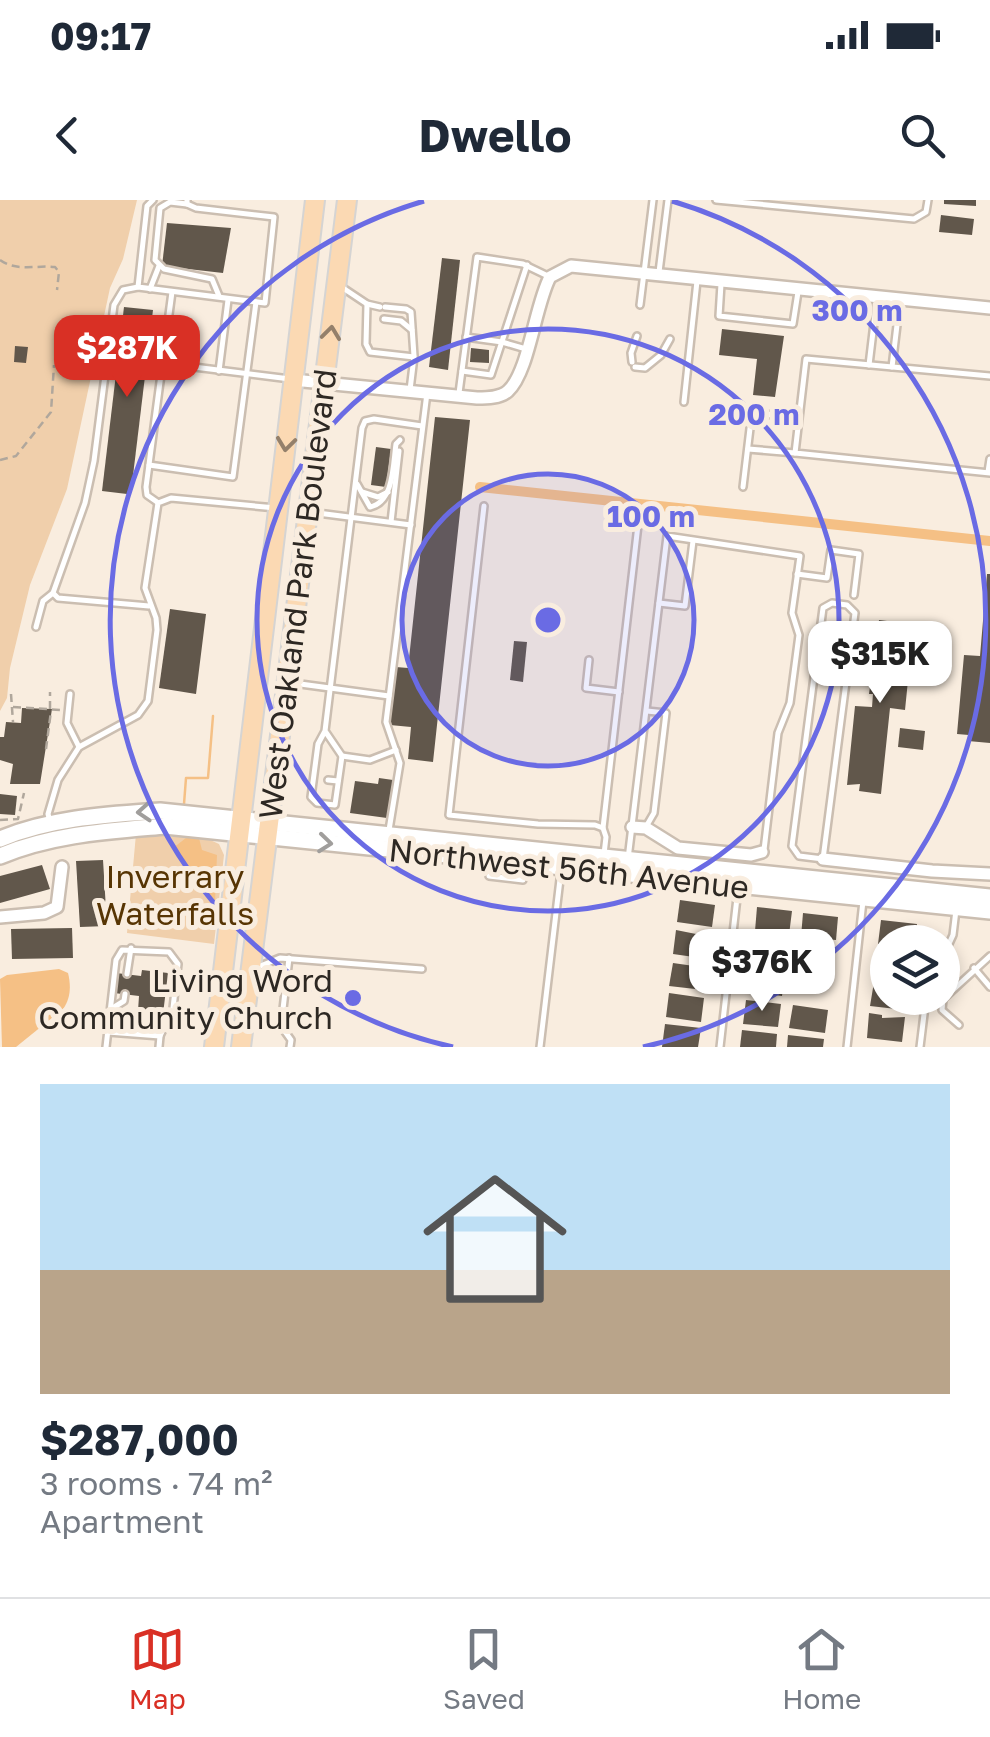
<!DOCTYPE html>
<html lang="en">
<head>
<meta charset="utf-8">
<style>
  body { margin:0; font-family:"Golos Text",sans-serif; background:#f2f2f3; color:#1f2937; height:100vh; display:flex; flex-direction:column; font-size:38px; white-space:nowrap }
  * { box-sizing:border-box; margin:0 }
  p { font-size:32px; color:#747a83 }
  .icon { flex:none; width:55px; height:55px; fill:none; stroke:currentColor; stroke-width:2; stroke-linecap:round; stroke-linejoin:round }
  .map { position:relative; height:847px; overflow:hidden }
  .details { display:flex; flex-direction:column; background:#fff; flex:1 }
  .details>* { flex:none }
  .buttons { position:absolute; left:870px; top:725px; display:grid; gap:20px }
  .buttons a { display:grid; place-items:center; width:90px; height:90px; border-radius:50%; background:#fff; box-shadow:0 5px 15px #0003; font-size:50px }
  .price { position:absolute; translate:-50% -85px; padding:0 22px; border-radius:20px; background:#fff; color:#222; font-size:32px; line-height:65px; filter:drop-shadow(0 2px 5px #0008) }
  .price::after { content:''; position:absolute; left:50%; top:60px; width:30px; height:22px; margin-left:-15px; background:inherit; clip-path:polygon(0 0,100% 0,50% 100%) }
  .price.on { background:#d93025; color:#fff }
  ul { padding:0; list-style:none }
  li { display:grid; align-content:center; gap:20px; height:530px; padding:0 40px }
  li+li { border-top:2px solid #e0e1e3 }
  li span { display:grid; place-items:center; height:310px; border-radius:0px; color:#555 }
  li>.icon { margin-inline-start:auto }
  span .icon { width:180px; height:180px; fill:#fffc; stroke-width:1 }
  li b { font-size:42px }
  .status { display:flex; justify-content:space-between; align-items:center; height:70px; padding:0 50px; background:#fff; direction:ltr }
  .status svg { height:28px; fill:currentColor }
  header { display:flex; justify-content:space-between; align-items:center; height:130px; padding:0 40px; background:#fff; font-size:45px; font-weight:700 }
  .tab-bar { display:flex; justify-content:space-around; align-items:center; height:140px; border-top:2px solid #e0e1e3; background:#fff; font-size:28px; color:#747a83 }
  .tab-bar a { display:grid; justify-items:center; gap:5px }
  .tab-bar .on { color:#d93025 }
  .map>svg:first-child { display:block }
  .green { fill:#f0cfab }
  .water { fill:#f5c085 }
  .lines { fill:none; stroke-linecap:round; stroke-linejoin:round }
  .stream { stroke:#f5c085; stroke-width:2.5 }
  .canal { stroke:#f5c085; stroke-width:10 }
  .building { fill:#61574b }
  .lane-casing { stroke:#cbbeb1; stroke-width:10 }
  .street-casing { stroke:#cbbeb1; stroke-width:16 }
  .secondary-casing { stroke:#cbbeb1; stroke-width:20 }
  .primary-casing { stroke:#d5d4d3; stroke-width:22 }
  .path { stroke:#b0a79c; stroke-width:2.5; stroke-dasharray:8 5; stroke-linecap:butt }
  .lane { stroke:#fff; stroke-width:5 }
  .street { stroke:#fff; stroke-width:11 }
  .secondary { stroke:#fff; stroke-width:15 }
  .primary { stroke:#fbd9b3; stroke-width:18 }
  .oneway { stroke:#94806b }
  .oneway2 { stroke:#a09e9c }
  .ring { fill:none; stroke:#6a6be4; stroke-width:5 }
  .poi-dot { fill:#6a6be4; stroke:#f9eddf; stroke-width:4 }
  .labels { text-anchor:middle; dominant-baseline:central; stroke-width:10; stroke-linejoin:round; paint-order:stroke }
  .street-label { font-size:32px; fill:#2d2823; stroke:#f9eddf }
  .park-label { font-size:32px; fill:#573504; stroke:#f9eddf }
  .poi-label { font-size:32px; fill:#2d2823; stroke:#f9eddf; text-anchor:end }
  .centre { fill:#6a6be4; stroke:#f9eddf; stroke-width:5 }
  .ring-label { font-size:30px; text-anchor:middle; font-weight:bold; fill:#6a6be4; stroke:#f9eddf; stroke-width:10; stroke-linejoin:round; paint-order:stroke }
</style>
</head>
<body>
<div class="status"><b>09:17</b><svg viewBox="0 0 49 12"><path d="M0 12V9h3v3zM5 12V6h3v6zM10 12V3h3v9zM15 12V0h3v12zM26 1h20v11H26zM47 4h2v5h-2z"/></svg></div>
<header><svg class="icon" aria-label="back" viewBox="0 0 24 24"><path d="M15 5l-7 7 7 7"/></svg>Dwello<svg class="icon" aria-label="search" viewBox="0 0 24 24"><circle cx="10" cy="10" r="6"/><path d="M15 15l6 6"/></svg></header>
<div class="map">
<svg width="990" height="847" viewBox="0 0 990 847">
  <rect width="100%" height="100%" fill="#f9eddf"/>
  <g class="green">
    <polygon points="0,0 137,0 123,59 110,88 67,289 30,385 10,468 7,498 0,511"/>
    <polygon points="136,634 208,639 219,644 224,655 214,744 127,733"/>
  </g>
  <g class="water">
    <polygon points="186,638 199,638 202,650 217,655 215,702 191,679 173,648"/>
    <path d="M59 769 68 773C71 785 71 798 63 809L16 847H2L0 779 7 775Z"/>
  </g>
  <g class="lines">
    <polyline class="stream" points="184,604 186,578 208,578 213,516"/>
    <polyline class="canal" points="480,287 990,341"/>
  </g>
  <g class="building">
    <polygon points="944,0 976,0 976,6 944,4"/>
    <polygon points="941,15 974,19 972,35 939,32"/>
    <polygon points="167,23 231,28 223,73 162,66"/>
    <polygon points="442,58 460,60 448,170 429,167"/>
    <polygon points="124,107 153,110 131,292 127,294 102,291"/>
    <polygon points="722,129 784,136 775,197 753,195 757,159 719,155"/>
    <polygon points="15,146 28,147 26,163 14,162"/>
    <polygon points="471,148 489,150 489,163 470,162"/>
    <polygon points="435,217 470,220 433,562 408,559 411,527 390,525 396,467 408,468"/>
    <polygon points="376,247 391,249 386,287 371,285"/>
    <polygon points="987,374 990,374 990,543 968,541 969,535 957,534 964,455 980,456"/>
    <polygon points="170,409 206,414 196,494 159,488"/>
    <polygon points="879,420 903,423 902,430 913,431 905,510 890,508 881,594 859,591 860,584 847,585 855,506 872,507 873,494 869,494"/>
    <polygon points="514,441 527,442 523,482 510,480"/>
    <polygon points="22,508 52,509 40,584 10,584 13,564 0,560 0,537 4,537 6,522 21,523"/>
    <polygon points="900,528 925,531 923,550 898,547"/>
    <polygon points="379,578 393,580 387,618 350,613 355,581 378,584"/>
    <polygon points="0,594 17,596 15,615 0,614"/>
    <polygon points="103,660 107,726 80,727 76,661"/>
    <polygon points="42,665 50,689 0,703 0,676"/>
    <polygon points="680,700 715,705 712,727 677,722"/>
    <polygon points="757,707 792,711 789,735 755,731"/>
    <polygon points="803,713 838,717 836,740 801,737"/>
    <polygon points="881,720 917,724 915,742 878,744"/>
    <polygon points="72,728 73,758 12,759 11,729"/>
    <polygon points="676,730 711,737 708,759 673,754"/>
    <polygon points="753,738 788,741 786,766 751,762"/>
    <polygon points="800,743 835,747 832,771 797,768"/>
    <polygon points="877,751 888,753 888,778 874,776"/>
    <polygon points="673,763 708,768 704,790 669,786"/>
    <polygon points="750,768 785,772 782,796 747,791"/>
    <polygon points="142,770 168,773 163,814 143,814 138,811 139,796 114,793 116,773 141,776"/>
    <polygon points="874,782 888,784 888,798 907,798 905,810 870,806"/>
    <polygon points="669,793 704,798 701,822 666,817"/>
    <polygon points="746,800 781,804 778,827 743,824"/>
    <polygon points="793,805 828,810 825,833 789,828"/>
    <polygon points="869,813 882,815 882,818 905,817 902,842 867,838"/>
    <polygon points="665,824 701,828 698,847 662,847"/>
    <polygon points="742,830 777,834 776,847 740,847"/>
    <polygon points="788,835 824,839 823,847 787,847"/>
  </g>
  <g class="lines">
    <g class="lane-casing">
      <g id="lane">
        <polyline points="153,0 147,6 138,87 265,103 274,17 196,8 187,4 187,0"/>
        <polyline points="716,0 914,19 926,12 928,0"/>
        <polyline points="187,4 170,2 160,8 155,60 164,69 212,79 219,96"/>
        <polyline points="659,72 668,0"/>
        <polyline points="721,84 719,116 793,124 798,92"/>
        <polyline points="340,86 367,104 380,107"/>
        <polyline points="138,87 123,90 114,105 94,261 85,303 53,393 58,398 149,406"/>
        <polyline points="150,89 159,66"/>
        <polyline points="367,104 366,144 370,152 414,157 410,190"/>
        <polyline points="640,105 653,0"/>
        <polyline points="385,107 406,109 411,112 414,156"/>
        <polyline points="384,119 401,121 412,130"/>
        <polyline points="466,137 502,142 526,149"/>
        <polyline points="632,162 631,153 637,136"/>
        <polyline points="162,163 290,179"/>
        <polyline points="869,165 877,98"/>
        <polyline points="635,167 645,168 661,155 670,139"/>
        <polyline points="892,167 900,100"/>
        <polyline points="219,171 228,100"/>
        <polyline points="462,171 491,175 527,65"/>
        <polyline points="990,176 806,159 795,253 990,273"/>
        <polyline points="459,193 477,57 523,64 550,77"/>
        <polyline points="684,202 697,81"/>
        <polyline points="748,249 795,253"/>
        <polyline points="149,265 233,277 256,102"/>
        <polyline points="988,272 990,259"/>
        <path d="M357 284 370 307C394 302 393 265 396 244L400 240"/>
        <polyline points="743,287 751,220 763,214 799,217"/>
        <polyline points="362,292 378,297 388,292"/>
        <polyline points="157,302 147,295 146,287 172,92"/>
        <polyline points="484,306 449,615 538,624 595,625 603,628 606,637 604,654"/>
        <polyline points="310,312 411,325"/>
        <polyline points="391,322 399,251"/>
        <polyline points="797,374 827,378 831,350 859,354 854,395"/>
        <polyline points="659,403 685,406 693,341"/>
        <polygon points="832,403 847,405 855,413 823,659 799,656 792,646 823,408"/>
        <polyline points="36,427 43,401 53,393"/>
        <polyline points="589,460 586,488 619,492"/>
        <polyline points="293,483 389,496"/>
        <polyline points="70,494 67,523 79,547"/>
        <polyline points="325,531 342,556 335,605 317,603 311,597 318,544 325,531 362,228 365,221 374,219 422,226"/>
        <polyline points="342,556 370,560 396,550"/>
        <polyline points="328,580 338,581"/>
        <polyline points="50,621 48,614 58,580 79,547 138,515 148,501 157,430 156,418 145,388 158,303 171,298 276,308"/>
        <polyline points="647,625 654,613 666,513 647,511"/>
        <polyline points="603,628 638,325"/>
        <polyline points="389,630 400,563 386,522 427,193"/>
        <polyline points="628,659 667,336 800,356 792,413 799,435 790,503 778,533 764,650"/>
        <polyline points="489,676 523,680"/>
        <polyline points="289,758 281,826 291,840 290,847"/>
        <polyline points="942,759 953,735 956,710"/>
        <polyline points="258,767 280,758 422,769"/>
        <polyline points="974,768 990,787"/>
        <polyline points="127,774 131,748"/>
        <polyline points="111,809 124,801 125,794"/>
        <polyline points="959,825 942,810 943,799 990,756"/>
        <polyline points="108,832 160,836"/>
        <polyline points="106,847 116,760 122,750 169,752 178,764 173,808 160,836 159,847"/>
        <polyline points="540,847 561,671"/>
        <polyline points="720,847 738,689"/>
        <polyline points="847,847 863,701"/>
        <polyline points="920,847 926,798"/>
      </g>
    </g>
    <g class="street-casing">
      <g id="street">
        <path d="M293 180 477 198C487 198 500 198 508 191 529 172 535 105 550 77L571 66 990 108"/>
        <polyline points="632,627 646,628 678,648 751,655 762,652"/>
        <polyline points="823,659 932,671 990,674"/>
        <polyline points="0,717 44,713 57,707 62,667"/>
      </g>
    </g>
    <g class="secondary-casing">
      <g id="secondary">
        <path d="M0 639C51 618 105 615 160 611L990 697"/>
        <path d="M0 656C53 634 108 631 165 626L990 711"/>
      </g>
    </g>
    <g class="primary-casing">
      <g id="primary">
        <polyline points="214,847 315,0"/>
        <polyline points="241,847 347,0"/>
      </g>
    </g>
    <g class="path">
      <path d="M0 60C17 72 36 65 55 67L59 72 57 90"/>
      <polyline points="0,260 16,256 51,212 54,165"/>
      <polyline points="11,494 13,522"/>
      <polyline points="13,507 61,510"/>
      <polyline points="50,509 50,492"/>
      <polyline points="46,549 51,511"/>
      <polyline points="0,620 18,619 24,593"/>
    </g>
    <use href="#lane" class="lane"/>
    <use href="#street" class="street"/>
    <use href="#secondary" class="secondary"/>
    <use href="#primary" class="primary"/>
  </g>
  <defs><path id="oneway-chevron" d="M-2-3.5L2.5 0L-2 3.5" fill="none" stroke-width="1.6" stroke-linecap="round" stroke-linejoin="round" transform="scale(2.5)"/></defs>
  <g class="oneway">
    <use href="#oneway-chevron" transform="translate(331 133) rotate(-83)"/>
    <use href="#oneway-chevron" transform="translate(286 244) rotate(97)"/>
  </g>
  <g class="oneway2">
    <use href="#oneway-chevron" transform="translate(144 612) rotate(176)"/>
    <use href="#oneway-chevron" transform="translate(325 643) rotate(6)"/>
  </g>
  <circle cx="548" cy="420" r="146" fill="#6a6be4" fill-opacity=".12"/>
  <g class="ring">
    <circle cx="548" cy="420" r="146"/>
    <circle cx="548" cy="420" r="291"/>
    <path d="M453 847A437 437 0 0 1 424 1M672 1A437 437 0 0 1 643 847"/>
  </g>
  <circle class="poi-dot" cx="353" cy="798" r="10"/>
  <g class="labels">
    <g class="street-label">
      <text transform="translate(297 394) rotate(-83)">West Oakland Park Boulevard</text>
      <text transform="translate(569 668) rotate(6)">Northwest 56th Avenue</text>
    </g>
    <g class="park-label">
      <text x="175" y="676">Inverrary<tspan x="175" dy="37">Waterfalls</tspan></text>
    </g>
    <g class="poi-label">
      <text x="333" y="780">Living Word<tspan x="333" dy="37">Community Church</tspan></text>
    </g>
  </g>
  <circle cx="548" cy="420" r="15" class="centre"/>
  <g class="ring-label">
    <text x="857" y="121">300 m</text>
    <text x="754" y="225">200 m</text>
    <text x="651" y="327">100 m</text>
  </g>
</svg>
<div class="buttons">
<a><svg class="icon" aria-label="layers" viewBox="0 0 24 24"><path d="M12 4l9 5-9 5-9-5zM3 14l9 5 9-5"/></svg></a>
</div>
<b class="price on" style="left:127px;top:200px">$287K</b>
<b class="price" style="left:880px;top:506px">$315K</b>
<b class="price" style="left:762px;top:814px">$376K</b>
</div>
<section class="details">
<ul>
<li><span style="background:linear-gradient(#bfe0f5 60%,#b9a48a 0)"><svg class="icon" aria-label="home" viewBox="0 0 24 24"><path d="M3 11l9-7 9 7M6 9v11h12V9"/></svg></span><div><b>$287,000</b><p>3 rooms · 74 m²</p><p>Apartment</p></div></li>
</ul>
</section>
<nav class="tab-bar">
<a class="on"><svg class="icon" aria-label="map" viewBox="0 0 24 24"><path d="M3 6l6-2 6 2 6-2v14l-6 2-6-2-6 2zM9 4v14M15 6v14"/></svg>Map</a>
<a><svg class="icon" aria-label="saved" viewBox="0 0 24 24"><path d="M7 4h10v16l-5-4-5 4z"/></svg>Saved</a>
<a><svg class="icon" aria-label="home" viewBox="0 0 24 24"><path d="M3 11l9-7 9 7M6 9v11h12V9"/></svg>Home</a>
</nav>
</body>
</html>
